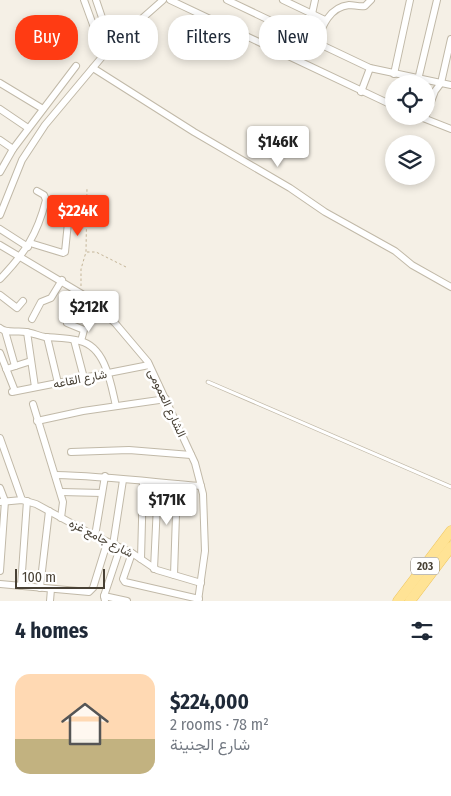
<!DOCTYPE html>
<html lang="en">
<head>
<meta charset="utf-8">
<style>
  body { margin:0; font-family:"Fira Sans Condensed",Vazirmatn,sans-serif; background:#f6f6f7; color:#1f2937; height:100vh; display:flex; flex-direction:column; font-size:19px; white-space:nowrap }
  * { box-sizing:border-box; margin:0 }
  p { font-size:16px; color:#747a83 }
  .icon { flex:none; width:28px; height:28px; fill:none; stroke:currentColor; stroke-width:2; stroke-linecap:round; stroke-linejoin:round }
  .map { position:relative; height:601px; overflow:hidden }
  .drawer { display:flex; flex-direction:column; background:#fff; flex:1 }
  .drawer>* { flex:none }
  .top-card { position:absolute; left:15px; top:15px; width:421px; height:45px; display:flex; gap:10px }
  .controls { position:absolute; left:385px; top:75px; display:grid; gap:10px }
  .controls a { display:grid; place-items:center; width:50px; height:50px; border-radius:50%; background:#fff; box-shadow:0 2px 8px #0003; font-size:25px }
  .scale { position:absolute; left:15px; bottom:12px; width:90px; box-sizing:border-box; padding-left:5px; border:2px solid #484135; border-top:0; font-size:14px; line-height:18px; white-space:nowrap; color:#484135; -webkit-text-stroke:4px #fff; paint-order:stroke }
  .price { position:absolute; translate:-50% -42px; padding:0 11px; border-radius:5px; background:#fff; color:#222; font-size:16px; line-height:32px; filter:drop-shadow(0 1px 2px #0008) }
  .price::after { content:''; position:absolute; left:50%; top:30px; width:15px; height:11px; margin-left:-8px; background:inherit; clip-path:polygon(0 0,100% 0,50% 100%) }
  .price.current { background:#ff3b13; color:#fff }
  ul { padding:0; list-style:none }
  li { display:flex; align-items:center; gap:15px; height:125px; padding:0 15px }
  li+li { border-top:1px solid #e0e1e3 }
  li span { display:grid; place-items:center; flex:none; width:140px; height:100px; border-radius:15px; color:#555 }
  li>.icon { margin-inline-start:auto }
  span .icon { width:60px; height:60px; fill:#fffc; stroke-width:1 }
  li b { font-size:21px }
  h2 { display:flex; justify-content:space-between; align-items:center; height:60px; padding:0 15px; font-size:21px }
  .pill { padding:0 18px; border-radius:20px; background:#fff; box-shadow:0 2px 8px #0003; font-size:18px; line-height:45px }
  .pill.current { background:#ff3b13; color:#fff }
  .map>svg:first-child { display:block }
  .lines { fill:none; stroke-linecap:round; stroke-linejoin:round }
  .service-casing { stroke:#c1b9a8; stroke-width:4.5 }
  .minor-casing { stroke:#c1b9a8; stroke-width:8 }
  .primary-casing { stroke:#eec45b; stroke-width:11 }
  .path { stroke:#c4b598; stroke-width:1; stroke-dasharray:2.5 2.5; stroke-linecap:butt }
  .service { stroke:#fff; stroke-width:3 }
  .minor { stroke:#fff; stroke-width:6 }
  .primary { stroke:#ffe395; stroke-width:10 }
  .labels { text-anchor:middle; dominant-baseline:central; stroke-width:5; stroke-linejoin:round; paint-order:stroke }
  .shield { fill:#fff; stroke:#7f7a72; stroke-width:1 }
  .shield-label { font-size:11px; font-weight:bold; fill:#484135 }
  .street-label { font-size:12px; fill:#484135; stroke:#fff }
</style>
</head>
<body>
<div class="map">
<svg width="451" height="601" viewBox="0 0 451 601">
  <rect width="100%" height="100%" fill="#f5f0e6"/>
  <g class="lines">
    <g class="service-casing">
      <polyline id="service" points="208,382 451,487"/>
    </g>
    <g class="minor-casing">
      <g id="minor">
        <polyline points="84,0 96,33 99,38 110,39"/>
        <polyline points="96,0 110,41"/>
        <polyline points="170,0 394,106"/>
        <polyline points="227,0 370,68 451,85"/>
        <polyline points="283,0 325,20"/>
        <polyline points="312,14 315,0"/>
        <path d="M316 43C322 27 329 7 349 5 354 5 360 7 365 6L371 0"/>
        <polyline points="93,68 194,132 290,188 325,212 395,251 412,265 451,287"/>
        <polyline points="394,74 410,0"/>
        <polyline points="0,83 43,109"/>
        <polyline points="417,84 437,0"/>
        <polyline points="361,92 370,68"/>
        <polyline points="0,109 28,128"/>
        <polyline points="426,115 435,91 441,83 451,39"/>
        <polyline points="418,116 451,129"/>
        <polyline points="0,140 13,149"/>
        <polyline points="0,172 13,149 76,66"/>
        <polyline points="0,215 22,160 45,125 112,45 163,0"/>
        <polyline points="0,229 28,247"/>
        <polyline points="30,243 63,253 65,252 70,203"/>
        <polyline points="0,245 82,294 115,323 148,362 195,463 203,494 205,551 198,601"/>
        <path d="M0 279C25 253 37 235 46 200L44 195 37 191"/>
        <polyline points="0,295 17,308 23,301"/>
        <polyline points="32,319 41,302 51,298 62,280"/>
        <polyline points="67,323 84,330 81,341"/>
        <path d="M0 328C7 334 18 330 26 332 33 333 39 336 45 337 57 338 69 338 80 341 106 347 111 385 116 406"/>
        <polyline points="5,331 15,366"/>
        <polyline points="27,332 35,387"/>
        <polyline points="47,337 58,383"/>
        <polyline points="74,340 84,378"/>
        <polyline points="0,353 15,391"/>
        <polyline points="6,369 31,361"/>
        <polyline points="12,392 149,365"/>
        <polyline points="33,404 63,502 61,518"/>
        <polyline points="37,421 83,411 166,399"/>
        <polyline points="0,438 22,500"/>
        <polyline points="71,452 129,450 191,455"/>
        <path d="M56 475C104 476 152 482 201 486"/>
        <polyline points="0,488 5,501 0,571"/>
        <polyline points="61,492 102,493"/>
        <polyline points="0,502 22,500 36,504 95,536 132,553 157,570 201,583"/>
        <polyline points="95,536 105,476"/>
        <polyline points="113,545 123,480"/>
        <polyline points="132,553 123,579 125,582 199,599"/>
        <polyline points="141,559 143,482"/>
        <polyline points="154,569 158,483"/>
        <polyline points="174,575 177,484"/>
        <polyline points="0,584 89,592 93,588 107,543"/>
        <polyline points="21,586 27,501"/>
        <polyline points="40,588 49,511"/>
        <polyline points="104,596 127,601"/>
        <polyline points="50,601 51,589"/>
        <polyline points="105,601 104,596 120,548"/>
      </g>
    </g>
    <g class="primary-casing">
      <g id="primary">
        <polyline points="398,601 451,531"/>
        <polyline points="410,601 451,547"/>
      </g>
    </g>
    <g class="path">
      <polyline points="87,252 96,252 128,268"/>
      <polyline points="81,286 81,269 86,252 87,187"/>
    </g>
    <use href="#service" class="service"/>
    <use href="#minor" class="minor"/>
    <use href="#primary" class="primary"/>
  </g>
  <g class="labels">
    <rect class="shield" x="411" y="557.5" width="28" height="17" rx="4"/>
    <g class="shield-label">
      <text x="425" y="566">203</text>
    </g>
    <g class="street-label">
      <text transform="translate(80 379) rotate(-11)">شارع القاعه</text>
      <text transform="translate(167 403) rotate(65)">الشارع العمومى</text>
      <text transform="translate(101 538) rotate(27)">شارع جامع غزه</text>
    </g>
  </g>
</svg>
<div class="controls">
<a><svg class="icon" aria-label="locate" viewBox="0 0 24 24"><circle cx="12" cy="12" r="6"/><path d="M12 2v4M12 18v4M2 12h4M18 12h4"/></svg></a>
<a><svg class="icon" aria-label="layers" viewBox="0 0 24 24"><path d="M12 4l9 5-9 5-9-5zM3 14l9 5 9-5"/></svg></a>
</div>
<div class="scale">100 m</div>
<b class="price" style="left:278px;top:168px">$146K</b>
<b class="price current" style="left:78px;top:237px">$224K</b>
<b class="price" style="left:89px;top:333px">$212K</b>
<b class="price" style="left:167px;top:526px">$171K</b>
<div class="top-card">
<a class="pill current">Buy</a>
<a class="pill">Rent</a>
<a class="pill">Filters</a>
<a class="pill">New</a>
</div>
</div>
<section class="drawer">
<h2>4 homes<svg class="icon" aria-label="filters" viewBox="0 0 24 24"><path d="M4 7h16M4 17h16"/><circle cx="9" cy="7" r="2"/><circle cx="15" cy="17" r="2"/></svg></h2>
<ul>
<li><span style="background:linear-gradient(#ffd9b3 65%,#c2b280 0)"><svg class="icon" aria-label="home" viewBox="0 0 24 24"><path d="M3 11l9-7 9 7M6 9v11h12V9"/></svg></span><div><b>$224,000</b><p>2 rooms · 78 m²</p><p>شارع الجنينة</p></div></li>
</ul>
</section>
</body>
</html>
